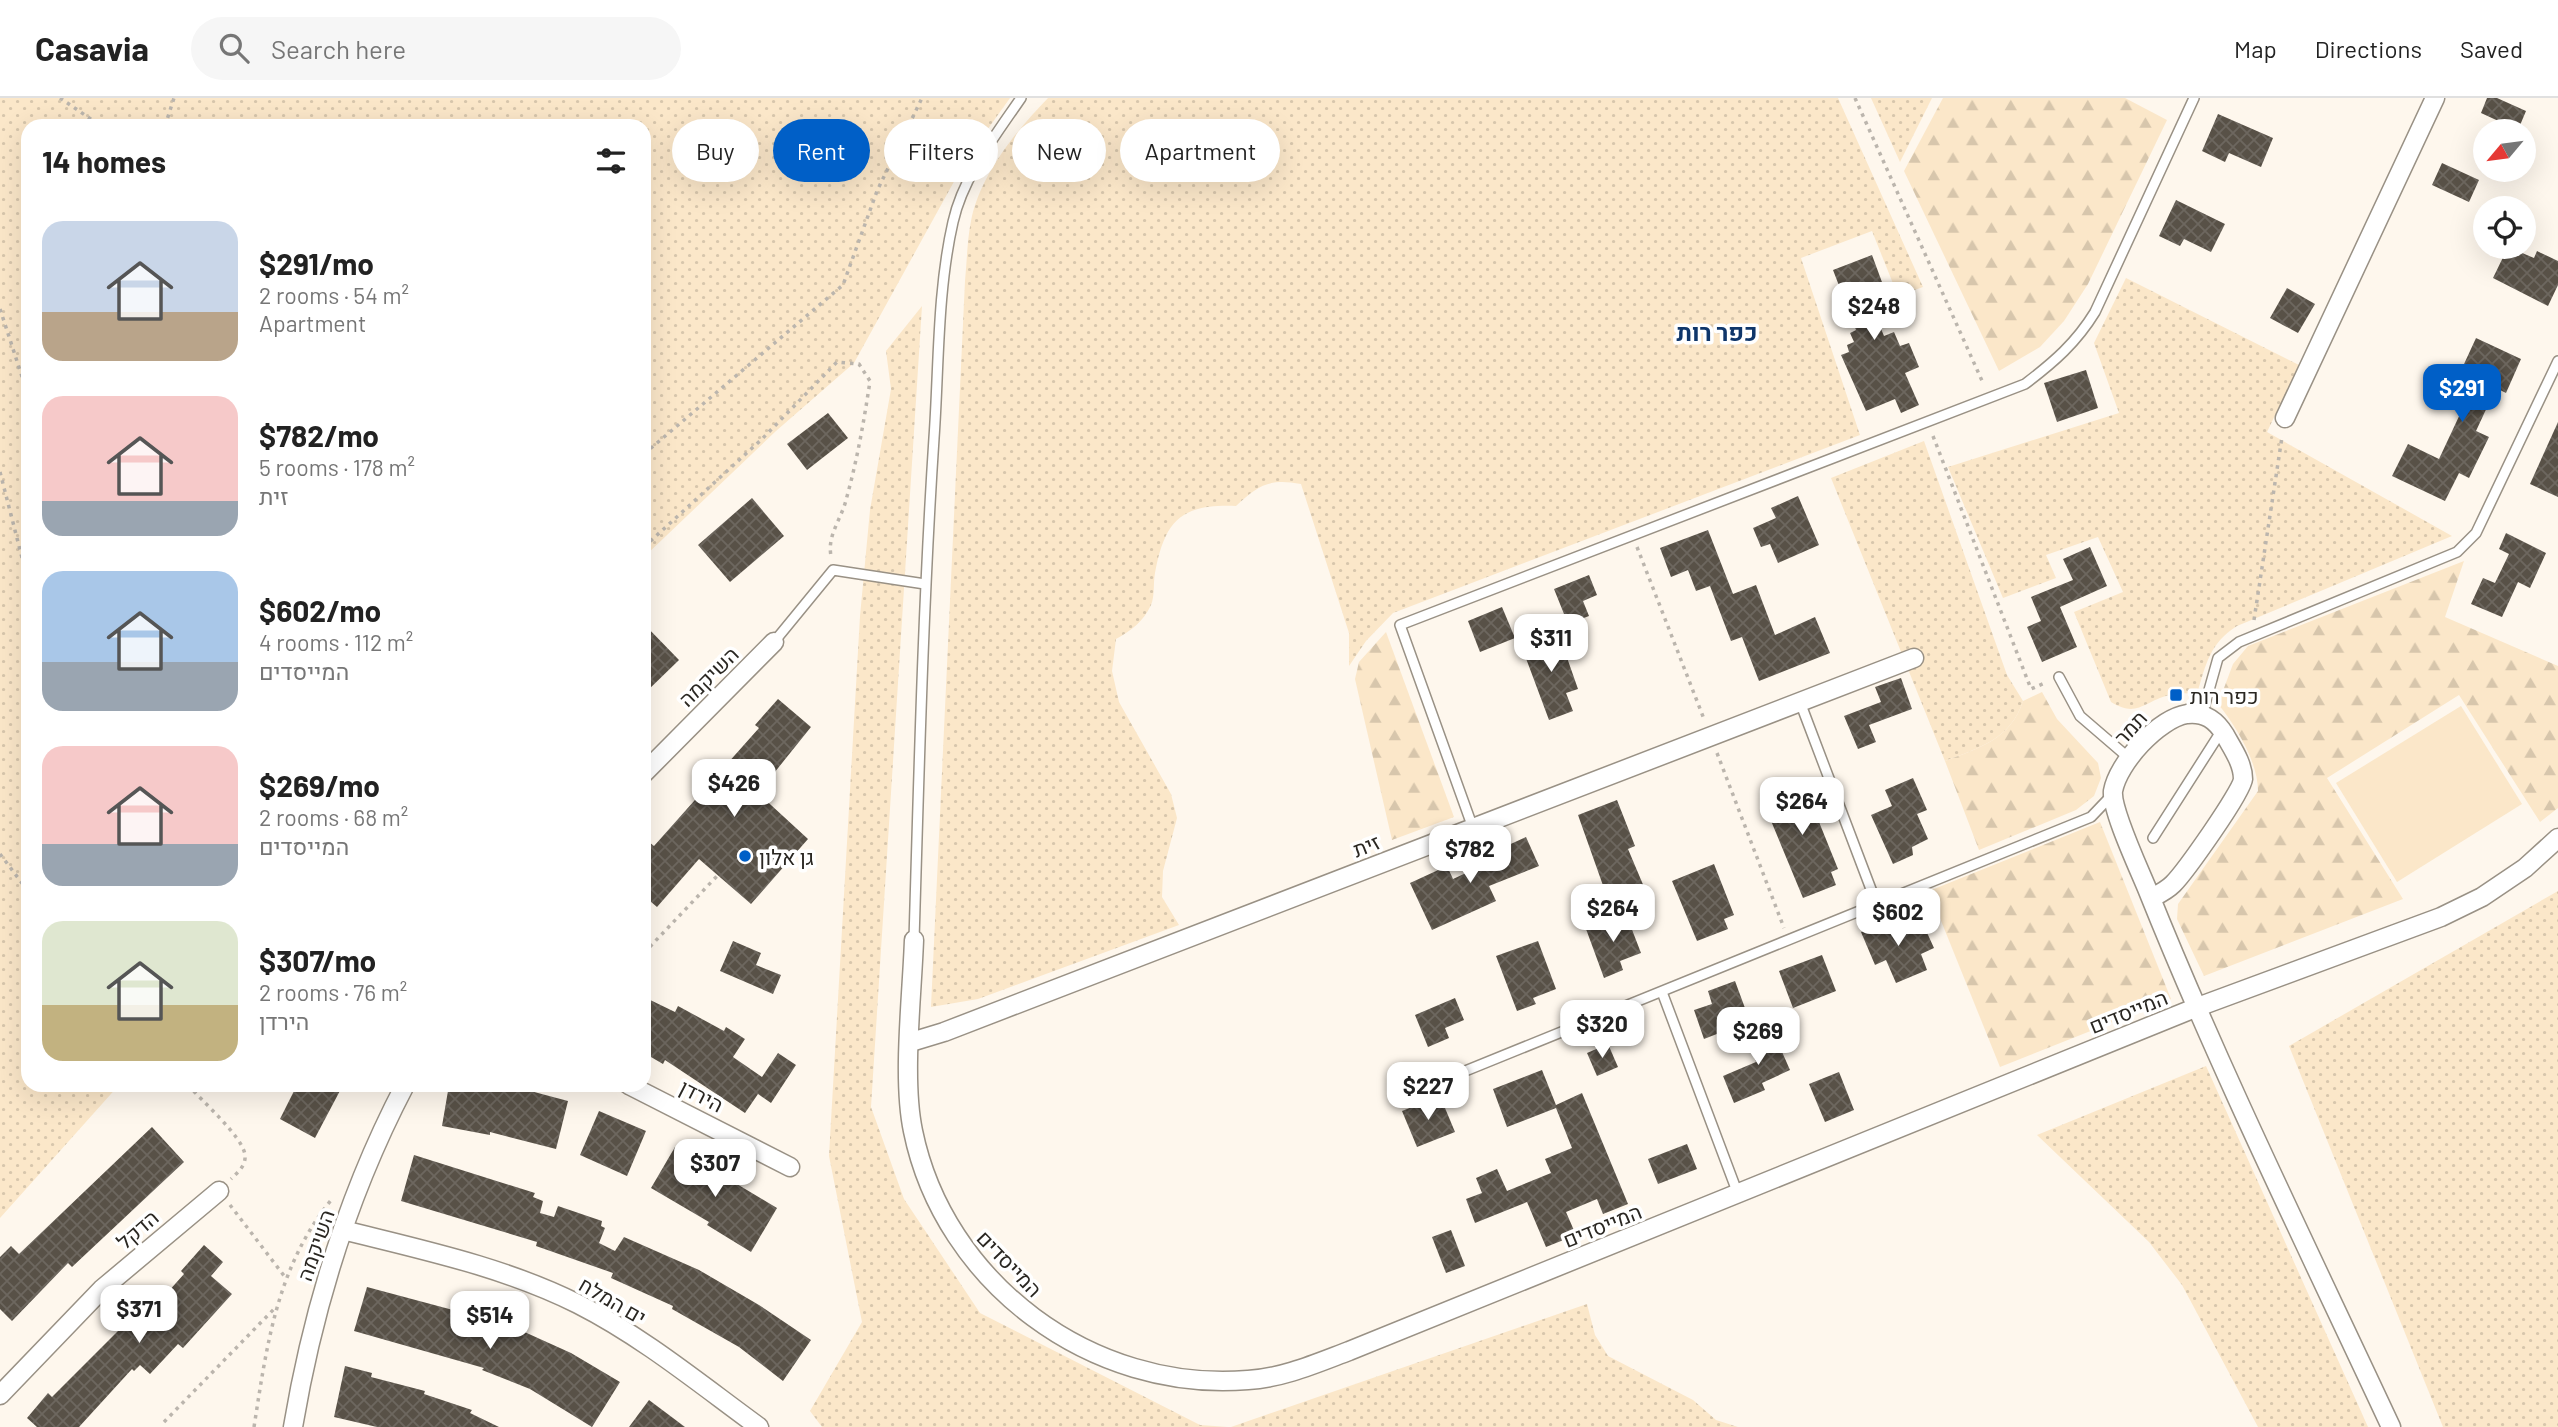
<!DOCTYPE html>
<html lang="en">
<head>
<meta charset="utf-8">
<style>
  body { margin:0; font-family:Barlow,Heebo,sans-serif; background:#f6f6f6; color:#222; height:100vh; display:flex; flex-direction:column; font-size:26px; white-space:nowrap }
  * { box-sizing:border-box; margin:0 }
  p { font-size:23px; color:#767676 }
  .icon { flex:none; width:38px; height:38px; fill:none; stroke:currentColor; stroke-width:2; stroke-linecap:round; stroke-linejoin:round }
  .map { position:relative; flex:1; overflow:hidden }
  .panel { position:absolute; left:21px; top:21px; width:630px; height:973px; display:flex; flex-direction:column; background:#fff; border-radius:21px; box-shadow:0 7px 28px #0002 }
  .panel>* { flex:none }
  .hud { position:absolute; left:672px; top:21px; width:665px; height:63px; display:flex; gap:14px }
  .needle { width:46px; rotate:241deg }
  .fabs { position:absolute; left:2473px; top:21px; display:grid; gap:14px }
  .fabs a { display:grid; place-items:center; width:63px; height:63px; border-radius:50%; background:#fff; box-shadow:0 7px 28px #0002; font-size:35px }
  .price { position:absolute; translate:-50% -60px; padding:0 16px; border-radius:14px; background:#fff; color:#222; font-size:23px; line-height:46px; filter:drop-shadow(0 2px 4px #0008) }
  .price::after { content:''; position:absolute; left:50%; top:42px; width:21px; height:16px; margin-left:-10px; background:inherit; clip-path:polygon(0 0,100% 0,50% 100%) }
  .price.current { background:#005fc7; color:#fff }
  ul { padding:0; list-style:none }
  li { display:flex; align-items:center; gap:21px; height:175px; padding:0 21px }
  li span { display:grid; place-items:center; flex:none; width:196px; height:140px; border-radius:21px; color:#555 }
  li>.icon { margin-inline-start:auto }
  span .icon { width:84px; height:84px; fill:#fffc; stroke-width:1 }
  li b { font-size:30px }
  h2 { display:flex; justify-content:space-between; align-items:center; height:84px; padding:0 21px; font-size:30px }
  .tag { padding:0 24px; border-radius:32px; background:#fff; box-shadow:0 7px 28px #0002; font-size:24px; line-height:63px }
  .tag.current { background:#005fc7; color:#fff }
  header { display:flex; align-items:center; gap:42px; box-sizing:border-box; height:98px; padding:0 35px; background:#fff; border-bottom:2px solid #e0e0e0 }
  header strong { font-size:33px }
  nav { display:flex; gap:38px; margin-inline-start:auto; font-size:24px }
  .search { width:490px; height:63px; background:#f6f6f6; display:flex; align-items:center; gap:18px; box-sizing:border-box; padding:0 24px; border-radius:38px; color:#767676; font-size:26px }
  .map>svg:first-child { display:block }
  .grass { fill:url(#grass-dots) }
  .forest { fill:url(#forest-firs) }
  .pitch { fill:#fbe7c9 }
  .building { fill:url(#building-cross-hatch) }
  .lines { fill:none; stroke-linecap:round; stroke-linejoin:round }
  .lane-casing { stroke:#999185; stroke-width:12 }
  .street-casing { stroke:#999185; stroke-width:21 }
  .path { stroke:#bbb5ad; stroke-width:3.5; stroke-dasharray:3.5 5; stroke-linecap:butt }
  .lane { stroke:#fff; stroke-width:9 }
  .street { stroke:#fff; stroke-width:18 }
  .poi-dot { fill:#005fc7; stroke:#fff; stroke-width:2.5 }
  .labels { text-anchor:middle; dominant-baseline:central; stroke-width:7; stroke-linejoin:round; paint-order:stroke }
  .street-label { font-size:21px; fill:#2a2722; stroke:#fff }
  .poi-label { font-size:21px; fill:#2a2722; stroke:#fff; text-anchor:start }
  .quarter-label { font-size:24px; font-weight:bold; fill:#0f366a; stroke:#fff }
</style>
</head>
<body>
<header>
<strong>Casavia</strong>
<div class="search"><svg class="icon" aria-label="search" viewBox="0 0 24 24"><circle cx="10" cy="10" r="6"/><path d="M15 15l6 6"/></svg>Search here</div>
<nav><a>Map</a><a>Directions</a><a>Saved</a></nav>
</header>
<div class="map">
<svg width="2558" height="1329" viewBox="0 0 2558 1329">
  <defs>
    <pattern id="grass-dots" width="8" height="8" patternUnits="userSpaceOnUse" patternTransform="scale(1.75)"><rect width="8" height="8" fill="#fbe7c9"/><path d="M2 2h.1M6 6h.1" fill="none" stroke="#d7c6ac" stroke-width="1.8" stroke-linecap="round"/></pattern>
    <pattern id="forest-firs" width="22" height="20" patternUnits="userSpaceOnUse" patternTransform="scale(1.75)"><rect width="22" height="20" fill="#fbe7c9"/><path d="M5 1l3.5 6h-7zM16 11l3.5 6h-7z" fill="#d7c6ac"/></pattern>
    <pattern id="building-cross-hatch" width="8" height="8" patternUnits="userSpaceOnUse" patternTransform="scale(1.75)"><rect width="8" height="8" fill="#585147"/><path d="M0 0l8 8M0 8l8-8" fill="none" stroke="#6d675f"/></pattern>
  </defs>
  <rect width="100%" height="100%" fill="#fef7ed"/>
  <g class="grass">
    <polygon points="0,0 1010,0 967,60 854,265 776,333 644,459 644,28 28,28 28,987 119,987 0,1120"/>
    <path d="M1048 0H1838L1923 189 1898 198 1872 133 1801 160 1860 337 1393 515 1366 543 1349 568V535L1301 386C1270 380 1258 387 1236 408 1182 406 1165 421 1155 475 1153 485 1155 498 1151 507 1143 524 1132 532 1116 541L1112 573 1119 604 1171 696 1177 720 1163 773 1162 799 1179 827 978 901 931 909 965 183C967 163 967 143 971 123 980 77 1016 33 1048 0Z"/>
    <polygon points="1871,0 1932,0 1900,64"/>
    <path d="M2126 180 2299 267 2267 334 2452 438 2237 528C2210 545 2206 566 2197 596 2188 596 2177 594 2169 597 2143 604 2137 620 2111 604L2074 514 2123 494 2098 439 2046 457 2056 480 2003 500 1948 369 2119 315 2094 245Z"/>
    <polygon points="922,208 871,1009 904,1101 980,1215 1200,1327 1228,1329 822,1329 810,1313 862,1224 829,1058 860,518 870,412 891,291 886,253"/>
    <path d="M1924 343 2007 577 2023 603C2011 641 1979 650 1945 663L1831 380Z"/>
    <polygon points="2558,793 2558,1329 2443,1329 2289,948"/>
    <polygon points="2206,968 2368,1329 2258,1329 2182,1187 2149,1144 2037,1037"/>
    <polygon points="1587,1206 1595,1237 1608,1258 1693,1302 1716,1322 1738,1329 1231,1329"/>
  </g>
  <g class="forest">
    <polygon points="1943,0 2125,0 2167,22 2088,186 2064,223 2040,249 1999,273 1904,73"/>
    <path d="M2464 463 2445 519 2558 568V710L2540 724 2459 597 2327 680 2403 801 2204 878 2177 821 2178 806 2258 693C2258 664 2236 628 2218 606L2233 566 2248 548Z"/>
    <polygon points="1386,534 1454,719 1392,742 1355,581 1359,564"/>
    <path d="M2042 594 2057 621 2098 665 2101 680 2094 698 2076 712 1979 752 1945 663C1979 650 2011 641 2023 603Z"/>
    <polygon points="2100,724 2171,901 2000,969 1929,793"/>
  </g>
  <polygon class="pitch" points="2461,608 2522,706 2397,784 2336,685"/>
  <g class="building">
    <polygon points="2487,0 2497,0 2526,13 2518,32 2481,15"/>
    <polygon points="2218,16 2273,40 2261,69 2229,55 2225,64 2202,53"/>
    <polygon points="2442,65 2479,82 2469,104 2432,87"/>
    <polygon points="2176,102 2225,126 2211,154 2184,141 2180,148 2159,138"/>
    <polygon points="2508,149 2534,160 2537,153 2558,163 2558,187 2548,208 2493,180"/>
    <polygon points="1872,157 1886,195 1869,202 1884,238 1894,234 1900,248 1909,245 1919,269 1905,275 1919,307 1901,315 1895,301 1866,313 1841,257 1849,254 1847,247 1854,244 1850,235 1856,232 1833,172"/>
    <polygon points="2287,190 2315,206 2298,235 2270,220"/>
    <polygon points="2476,240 2521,261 2506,295 2496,290 2476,333 2489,339 2469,380 2459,375 2445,403 2392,378 2408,346 2439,361 2469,297 2453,290"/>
    <polygon points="2086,272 2098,310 2057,324 2044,285"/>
    <polygon points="828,315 848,340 807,372 787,346"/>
    <polygon points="2558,324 2558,399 2530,386"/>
    <polygon points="1798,398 1819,447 1778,465 1770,446 1761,449 1753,430 1776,420 1771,410"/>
    <polygon points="752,400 784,438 730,484 698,447"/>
    <polygon points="1708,432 1733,496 1756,487 1775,537 1815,519 1830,555 1759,583 1742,539 1731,543 1710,488 1696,493 1688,472 1671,479 1660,450"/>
    <polygon points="2506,435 2546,455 2530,490 2518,484 2502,519 2471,506 2483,480 2495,485 2509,456 2499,451"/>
    <polygon points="2090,449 2107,488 2060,509 2077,549 2042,564 2027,529 2041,523 2031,499 2073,482 2063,461"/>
    <polygon points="1589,477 1597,497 1583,503 1589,518 1568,526 1554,491"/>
    <polygon points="1502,509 1515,540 1480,554 1468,523"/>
    <polygon points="644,526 679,562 644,596"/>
    <polygon points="1558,534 1578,591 1566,595 1573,613 1549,622 1521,547"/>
    <polygon points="1901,580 1912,611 1869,627 1876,644 1858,651 1844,618 1881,604 1875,589"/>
    <polygon points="778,601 811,629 758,695 808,741 751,806 699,761 657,809 644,798 644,740 654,748 759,630 755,627"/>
    <polygon points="1913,680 1927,712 1917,716 1928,741 1912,749 1913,757 1893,766 1871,717 1892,708 1885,692"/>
    <polygon points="1810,681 1822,711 1815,714 1838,771 1831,774 1836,787 1803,800 1762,701"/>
    <polygon points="1617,702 1635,748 1628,751 1647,796 1611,810 1578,717"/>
    <polygon points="1526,739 1539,768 1489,788 1496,803 1432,832 1410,785 1447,768 1453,781 1505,757 1502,750"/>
    <polygon points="1714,766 1734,817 1724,821 1728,831 1697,843 1672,783"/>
    <polygon points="1626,816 1641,855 1620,863 1623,872 1604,880 1586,831"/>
    <polygon points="1900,817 1908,835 1924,828 1934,850 1921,856 1927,872 1896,885 1886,862 1875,867 1861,834"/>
    <polygon points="733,843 761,855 756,867 781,877 773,896 720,873"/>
    <polygon points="1538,843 1556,891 1533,900 1536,906 1517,913 1496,858"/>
    <polygon points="1822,857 1836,893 1793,910 1779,873"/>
    <polygon points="1735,883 1752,929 1729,938 1727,932 1704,941 1694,912 1712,906 1708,893"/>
    <polygon points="644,899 675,914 678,908 724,933 726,929 745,941 733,959 762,979 778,955 796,967 771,1005 758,996 745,1015 665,962 663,966 644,955"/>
    <polygon points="1455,900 1464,922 1445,930 1449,940 1428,949 1415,917"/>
    <polygon points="1771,929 1790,972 1762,985 1765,992 1734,1005 1723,978 1756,964 1746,940"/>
    <polygon points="1608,946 1618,969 1597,978 1587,955"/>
    <polygon points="1542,972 1556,1007 1582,995 1628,1106 1603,1116 1597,1101 1566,1114 1576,1137 1546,1149 1527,1104 1475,1125 1466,1101 1482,1095 1476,1080 1497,1071 1507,1093 1551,1075 1545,1061 1572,1050 1556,1010 1507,1029 1493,991"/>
    <polygon points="1839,974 1854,1012 1825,1024 1809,986"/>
    <polygon points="297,987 343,987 315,1040 280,1021"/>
    <polygon points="449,987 523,991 568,1003 556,1051 490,1034 490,1037 442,1028"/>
    <polygon points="1440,998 1455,1034 1417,1049 1402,1013"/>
    <polygon points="599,1013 646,1033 627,1078 580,1057"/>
    <polygon points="152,1029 184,1064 72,1169 68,1165 12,1223 0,1211 0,1159 11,1148 19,1156"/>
    <polygon points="1687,1046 1697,1071 1658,1086 1648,1061"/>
    <polygon points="675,1049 777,1110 751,1154 707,1127 709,1124 651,1090"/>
    <polygon points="414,1057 535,1095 533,1099 543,1103 540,1115 554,1119 558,1108 602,1123 601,1128 605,1130 599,1145 615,1153 624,1139 699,1172 759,1207 811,1242 783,1283 739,1249 672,1211 673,1208 611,1180 613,1175 536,1148 537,1144 401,1103"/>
    <polygon points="1451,1132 1465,1168 1446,1175 1432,1139"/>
    <polygon points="204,1147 223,1164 211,1178 232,1196 183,1250 178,1246 150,1276 140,1267 134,1273 132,1271 79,1329 37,1329 27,1320 48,1295 52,1299 125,1226 133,1233 184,1176 181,1173"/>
    <polygon points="367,1189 509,1227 571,1255 620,1284 592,1329 530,1291 482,1272 484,1270 354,1233"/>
    <polygon points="345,1268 372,1275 371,1279 425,1293 424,1296 472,1312 470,1315 499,1329 377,1329 334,1319"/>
    <polygon points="649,1302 685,1329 629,1329"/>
  </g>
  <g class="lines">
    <g class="lane-casing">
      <g id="lane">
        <polyline points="774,544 833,472 925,486"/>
        <polyline points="2059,579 2080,618 2130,661"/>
        <polyline points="1800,604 1877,807"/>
        <polyline points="2202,617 2218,560 2239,544 2457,454 2476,435 2558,263"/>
        <path d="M1473 730 1400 527 2025 286C2054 264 2076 245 2095 214L2194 0"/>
        <polyline points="2153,740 2222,632"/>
        <path d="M914 842C919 675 923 508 934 340 939 270 937 194 953 124 963 79 995 38 1021 0"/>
        <polyline points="1662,894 1738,1096"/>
        <polyline points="1416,993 2091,719 2112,697"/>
      </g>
    </g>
    <g class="street-casing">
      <g id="street">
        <polyline points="2285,320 2435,0"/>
        <polyline points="644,675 774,544"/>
        <path d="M2151 800C2159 796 2166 793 2173 786 2185 774 2242 694 2243 681 2243 665 2232 650 2225 637 2216 622 2205 614 2187 616 2158 621 2118 665 2113 693 2111 712 2140 773 2148 793 2221 975 2308 1151 2391 1329"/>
        <path d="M914 842C912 898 902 981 913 1033 944 1185 1092 1295 1248 1282 1283 1280 1317 1265 1349 1253L2195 910 2441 819 2482 799 2525 770 2558 740"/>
        <polyline points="911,944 944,934 1914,560"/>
        <polyline points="629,987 790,1069"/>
        <path d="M343 1132C423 1152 504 1169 578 1206 643 1239 700 1286 759 1329"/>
        <polyline points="0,1297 102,1191 219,1093"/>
        <path d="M293 1329C313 1210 349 1094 405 987"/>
      </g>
    </g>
    <g class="path">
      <polyline points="60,0 101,28"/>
      <polyline points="1855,0 1983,285"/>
      <polyline points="165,28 174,0"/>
      <polyline points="0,211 28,297"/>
      <polyline points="1933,338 2031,591 2047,584"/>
      <polyline points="644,356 843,187 877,93 922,0"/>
      <polyline points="0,374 28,483"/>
      <path d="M644 449 762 341 837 264 859 266 870 283C864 323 857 363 846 402 841 422 827 437 831 458"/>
      <polyline points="1637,449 1704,621"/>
      <polyline points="2254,522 2282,339"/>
      <polyline points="1717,655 1784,830"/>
      <polyline points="0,756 28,793"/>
      <polyline points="644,855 718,777"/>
      <path d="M188 987C201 1002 243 1039 245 1057 246 1068 238 1074 231 1081"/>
      <polyline points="230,1107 285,1179"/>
      <polyline points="164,1324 275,1210"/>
      <path d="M254 1329C267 1246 277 1168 332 1101"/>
    </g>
    <use href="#lane" class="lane"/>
    <use href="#street" class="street"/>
  </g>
  <g class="poi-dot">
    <rect x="2169" y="590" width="14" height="14" rx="3.5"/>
    <circle cx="745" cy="758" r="7"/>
  </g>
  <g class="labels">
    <g class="street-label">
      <text transform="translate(708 578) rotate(-45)">השיקמה</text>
      <text transform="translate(2130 629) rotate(-48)">תמר</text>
      <text transform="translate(1366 747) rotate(-21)">זית</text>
      <text transform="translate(2128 913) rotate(-22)">המייסדים</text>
      <text transform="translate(702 997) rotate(27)">הירדן</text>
      <text transform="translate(1602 1127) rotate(-22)">המייסדים</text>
      <text transform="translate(137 1131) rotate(-41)">הדקל</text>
      <text transform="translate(315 1147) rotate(-71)">השיקמה</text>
      <text transform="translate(1010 1165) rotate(46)">המייסדים</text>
      <text transform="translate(613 1202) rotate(30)">ים המלח</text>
    </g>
    <g class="poi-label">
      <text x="2190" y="597">כפר רות</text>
      <text x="759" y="758">גן אלון</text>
    </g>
    <g class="quarter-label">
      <text x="1717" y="233">כפר רות</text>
    </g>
  </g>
</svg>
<div class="fabs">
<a><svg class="needle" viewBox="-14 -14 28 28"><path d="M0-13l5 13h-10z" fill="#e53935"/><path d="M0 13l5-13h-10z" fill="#767676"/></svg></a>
<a><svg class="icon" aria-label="locate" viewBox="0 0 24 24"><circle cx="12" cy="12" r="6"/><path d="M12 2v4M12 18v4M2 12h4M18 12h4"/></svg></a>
</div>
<b class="price" style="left:1874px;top:244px">$248</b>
<b class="price current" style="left:2462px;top:326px">$291</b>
<b class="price" style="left:1551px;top:576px">$311</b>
<b class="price" style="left:734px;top:721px">$426</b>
<b class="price" style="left:1802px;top:739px">$264</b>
<b class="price" style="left:1470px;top:787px">$782</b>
<b class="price" style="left:1613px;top:846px">$264</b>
<b class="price" style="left:1898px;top:850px">$602</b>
<b class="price" style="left:1602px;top:962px">$320</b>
<b class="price" style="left:1758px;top:969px">$269</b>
<b class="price" style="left:1428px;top:1024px">$227</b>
<b class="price" style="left:715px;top:1101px">$307</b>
<b class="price" style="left:139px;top:1247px">$371</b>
<b class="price" style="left:490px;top:1253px">$514</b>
<div class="hud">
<a class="tag">Buy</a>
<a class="tag current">Rent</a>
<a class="tag">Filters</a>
<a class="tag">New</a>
<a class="tag">Apartment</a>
</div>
<section class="panel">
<h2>14 homes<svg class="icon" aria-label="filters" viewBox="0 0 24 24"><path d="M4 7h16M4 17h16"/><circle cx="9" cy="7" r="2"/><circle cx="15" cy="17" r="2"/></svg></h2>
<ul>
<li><span style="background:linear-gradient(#c9d6e8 65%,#b9a48a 0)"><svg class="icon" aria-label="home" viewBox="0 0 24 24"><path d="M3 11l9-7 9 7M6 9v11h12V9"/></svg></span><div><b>$291/mo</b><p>2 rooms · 54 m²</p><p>Apartment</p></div></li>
<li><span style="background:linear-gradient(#f6c9c9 75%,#9aa5b1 0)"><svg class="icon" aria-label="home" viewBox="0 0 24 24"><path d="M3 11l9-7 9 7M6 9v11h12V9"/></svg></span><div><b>$782/mo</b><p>5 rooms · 178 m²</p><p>זית</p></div></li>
<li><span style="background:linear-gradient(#a9c7e8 65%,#9aa5b1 0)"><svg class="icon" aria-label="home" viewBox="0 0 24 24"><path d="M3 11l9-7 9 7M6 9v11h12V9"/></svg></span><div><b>$602/mo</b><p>4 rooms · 112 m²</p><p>המייסדים</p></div></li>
<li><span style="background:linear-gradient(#f6c9c9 70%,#9aa5b1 0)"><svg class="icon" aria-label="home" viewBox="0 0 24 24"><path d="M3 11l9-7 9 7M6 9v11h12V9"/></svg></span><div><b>$269/mo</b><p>2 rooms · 68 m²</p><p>המייסדים</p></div></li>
<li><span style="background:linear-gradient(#dfe7d0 60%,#c2b280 0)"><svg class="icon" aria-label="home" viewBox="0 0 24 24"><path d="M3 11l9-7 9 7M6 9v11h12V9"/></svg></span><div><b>$307/mo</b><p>2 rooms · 76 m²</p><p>הירדן</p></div></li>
</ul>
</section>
</div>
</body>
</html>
